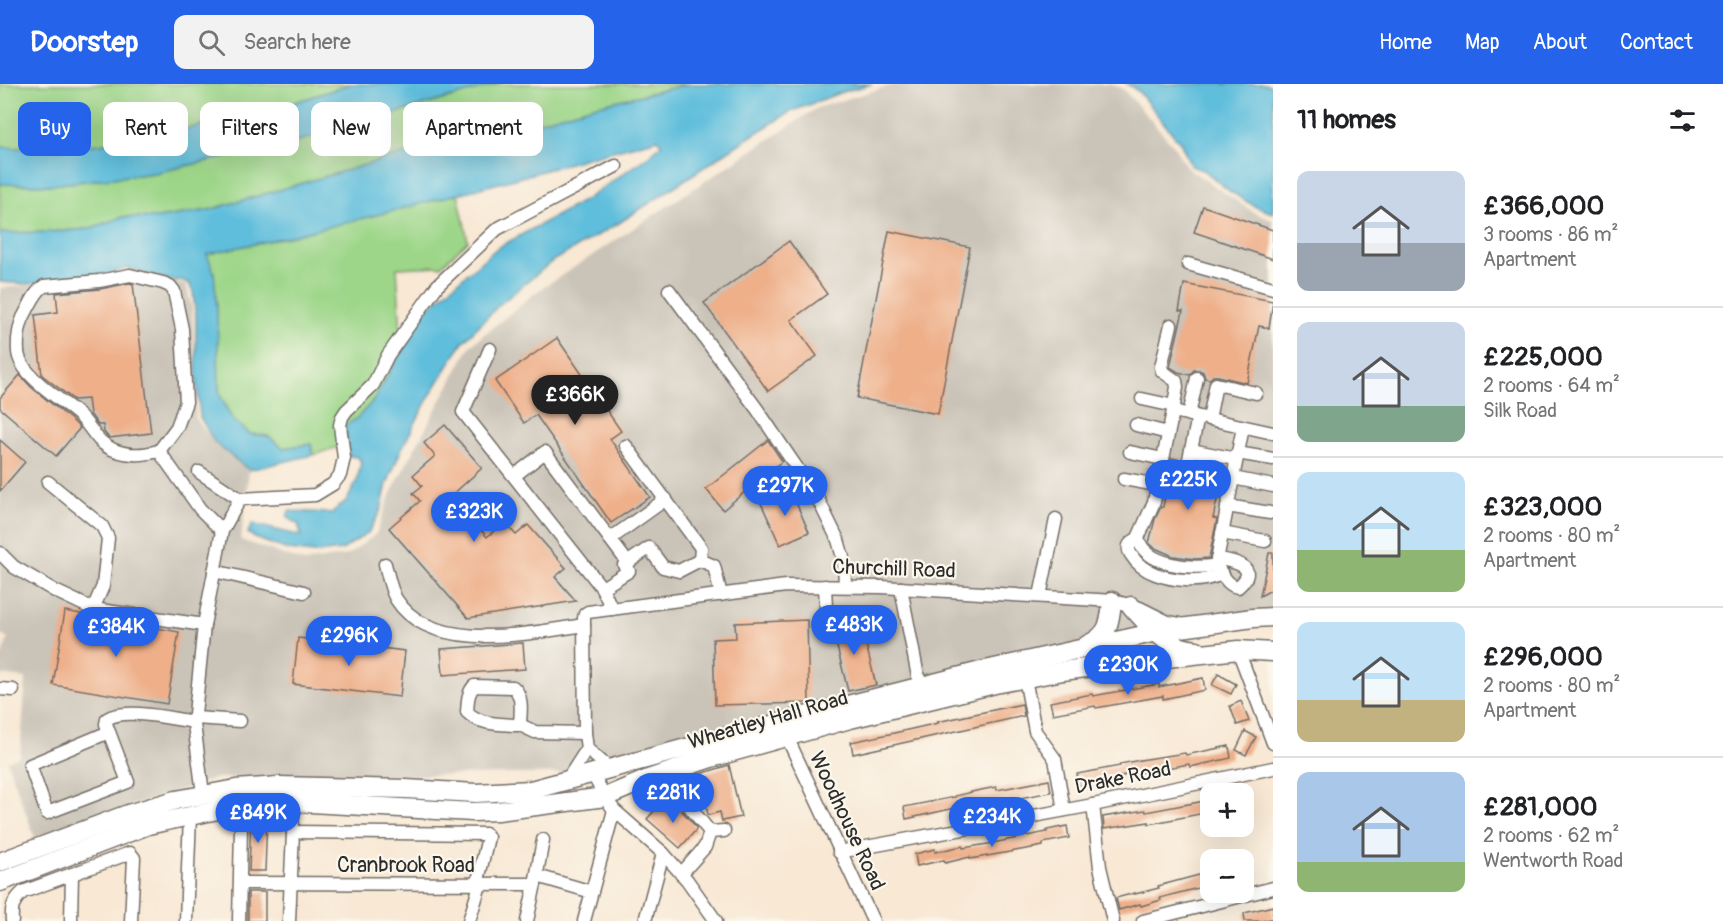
<!DOCTYPE html>
<html lang="en">
<head>
<meta charset="utf-8">
<style>
  body { margin:0; font-family:Pangolin,sans-serif; background:#f2f2f2; color:#202124; height:100vh; display:flex; flex-direction:column; font-size:22px; white-space:nowrap }
  * { box-sizing:border-box; margin:0 }
  p { font-size:20px; color:#757577 }
  .icon { flex:none; width:33px; height:33px; fill:none; stroke:currentColor; stroke-width:2; stroke-linecap:round; stroke-linejoin:round }
  .map { position:relative; flex:1; overflow:hidden }
  .side { display:flex; flex-direction:column; background:#fff; width:450px }
  .side>* { flex:none }
  .hud { position:absolute; left:18px; top:18px; width:570px; height:54px; display:flex; gap:12px }
  .controls { position:absolute; left:1200px; top:699px; display:grid; gap:12px }
  .controls a { display:grid; place-items:center; width:54px; height:54px; border-radius:12px; background:#fff; box-shadow:0 6px 24px #0002; font-size:30px }
  .price { position:absolute; translate:-50% -51px; padding:0 14px; border-radius:21px; background:#2563eb; color:#fff; font-size:20px; line-height:39px; filter:drop-shadow(0 2px 3px #0008) }
  .price::after { content:''; position:absolute; left:50%; top:36px; width:18px; height:14px; margin-left:-9px; background:inherit; clip-path:polygon(0 0,100% 0,50% 100%) }
  .price.selected { background:#222; color:#fff }
  ul { padding:0; list-style:none }
  li { display:flex; align-items:center; gap:18px; height:150px; padding:0 24px }
  li+li { border-top:2px solid #e0e0e0 }
  li span { display:grid; place-items:center; flex:none; width:168px; height:120px; border-radius:12px; color:#555 }
  li>.icon { margin-inline-start:auto }
  span .icon { width:72px; height:72px; fill:#fffc; stroke-width:1 }
  li b { font-size:26px }
  h2 { display:flex; justify-content:space-between; align-items:center; height:72px; padding:0 24px; font-size:26px }
  .chip { padding:0 21px; border-radius:12px; background:#fff; box-shadow:0 6px 24px #0002; font-size:21px; line-height:54px }
  .chip.selected { background:#2563eb; color:#fff }
  header { display:flex; align-items:center; gap:36px; box-sizing:border-box; height:84px; padding:0 30px; background:#2563eb; color:#fff }
  header strong { font-size:28px }
  nav { display:flex; gap:33px; margin-inline-start:auto; font-size:21px }
  .search { width:420px; height:54px; background:#f2f2f2; display:flex; align-items:center; gap:15px; box-sizing:border-box; padding:0 21px; border-radius:12px; color:#757577; font-size:22px }
  main { display:flex; flex:1; min-height:0 }
  .map>svg:first-child { display:block }
  .industrial { fill:#cac3b8 }
  .green { fill:#9dd689; stroke:#64805a; stroke-width:1.5 }
  .water { fill:#5ebedc; stroke:#447484; stroke-width:1.5 }
  .building { fill:#eeaf89 }
  .lines { fill:none; stroke-linecap:round; stroke-linejoin:round }
  .minor-casing { stroke:#736d66; stroke-width:15 }
  .highway-casing { stroke:#736d66; stroke-width:21 }
  .minor { stroke:#fff; stroke-width:12 }
  .highway { stroke:#fff; stroke-width:18 }
  .labels { text-anchor:middle; dominant-baseline:central; stroke-width:4.5; stroke-linejoin:round; paint-order:stroke }
  .street-label { font-size:21px; fill:#2b2b2b; stroke:#fbf7ec }
</style>
</head>
<body>
<header>
<strong>Doorstep</strong>
<div class="search"><svg class="icon" aria-label="search" viewBox="0 0 24 24"><circle cx="10" cy="10" r="6"/><path d="M15 15l6 6"/></svg>Search here</div>
<nav><a>Home</a><a>Map</a><a>About</a><a>Contact</a></nav>
</header>
<main>
<div class="map">
<svg width="1273" height="837" viewBox="0 0 1273 837">
  <rect width="100%" height="100%" fill="#fbf7ec"/>
  <filter id="ink" filterUnits="userSpaceOnUse"><feTurbulence type="fractalNoise" baseFrequency=".0167" numOctaves="2"/><feDisplacementMap in="SourceGraphic" scale="12" xChannelSelector="R" yChannelSelector="G"/><feConvolveMatrix kernelMatrix="1 2 1 2 8 2 1 2 1" color-interpolation-filters="sRGB"/></filter>
  <filter id="wash" filterUnits="userSpaceOnUse"><feTurbulence type="fractalNoise" baseFrequency=".008" numOctaves="4" result="noise"/><feDisplacementMap in="SourceGraphic" scale="24" xChannelSelector="R" yChannelSelector="G"/><feGaussianBlur stdDeviation="1.35" result="paint"/><feColorMatrix in="noise" values="0 0 0 0 0 0 0 0 0 0 0 0 0 0 0 0 0 1.4 0 .05"/><feComposite in="paint" operator="in"/></filter>
  <g filter="url(#wash)">
    <rect width="100%" height="100%" fill="#f8e8d4"/>
    <polygon class="industrial" points="904,0 1110,0 1123,5 1173,61 1187,84 1253,128 1273,137 1273,533 1166,546 592,689 217,694 35,754 7,677 20,672 26,594 0,591 0,576 8,555 0,550 0,204 98,197 127,187 186,201 192,224 196,335 215,359 249,386 241,456 304,478 348,471 376,450 391,409 470,262 535,209 817,24 889,2"/>
    <g class="green">
      <polygon points="0,0 352,0 283,22 152,53 53,66 0,63"/>
      <polygon points="498,0 689,0 594,22 506,47 455,55 209,126 158,134 122,133 89,145 48,148 0,149 0,100 51,101 154,89 298,57"/>
      <polygon points="458,110 468,157 441,182 397,184 402,265 374,316 357,334 345,342 345,361 313,371 311,360 283,364 268,352 250,350 232,335 219,309 206,170 295,151"/>
    </g>
    <g class="water">
      <polygon points="352,0 498,0 298,57 154,89 51,101 0,100 0,63 53,66 152,53 283,22"/>
      <polygon points="689,0 872,0 842,8 790,28 748,54 619,139 554,176 499,221 462,259 429,313 401,366 387,400 381,426 368,449 342,466 315,469 288,466 255,454 248,449 252,440 302,452 298,440 287,433 289,427 331,429 347,416 357,397 361,378 358,373 349,372 345,342 357,334 374,316 424,227 497,164 585,116 650,71 661,61 658,55 590,73 518,94 397,126 295,151 207,170 214,188 217,223 219,309 232,335 250,350 268,352 283,364 311,360 313,371 249,386 215,359 200,333 196,289 196,233 193,208 189,199 181,196 173,197 127,184 99,194 26,200 0,198 0,149 48,148 88,145 122,133 158,134 209,126 455,55 506,47 594,22"/>
      <polygon points="1127,0 1267,0 1273,3 1273,129 1256,123 1229,107 1205,87 1191,82 1181,60 1138,7"/>
    </g>
    <g id="blocks">
      <g class="building">
        <polygon points="1203,122 1273,146 1273,175 1194,148"/>
        <polygon points="889,147 970,163 938,330 857,314"/>
        <polygon points="789,157 827,210 791,236 817,272 768,307 704,219"/>
        <polygon points="130,199 133,200 151,349 109,354 104,348 103,341 98,341 90,330 88,315 74,316 42,291 35,231 58,228 56,209 100,205"/>
        <polygon points="1184,200 1273,217 1269,244 1259,242 1247,299 1218,292 1213,292 1210,295 1205,294 1203,288 1199,286 1194,286 1190,291 1178,288 1170,283 1183,227 1179,227"/>
        <polygon points="557,254 621,347 610,355 650,413 611,439 536,331 524,339 495,297"/>
        <polygon points="20,291 31,303 73,337 80,344 56,372 0,324 0,314"/>
        <polygon points="445,341 482,384 451,412 487,453 504,438 516,451 528,441 566,484 555,493 576,517 468,534 389,444 420,417 413,409 422,402 413,391 435,372 424,359"/>
        <polygon points="0,356 25,378 0,407"/>
        <polygon points="768,356 782,377 723,426 706,405"/>
        <polygon points="1172,374 1181,376 1183,381 1187,383 1192,383 1196,379 1224,385 1213,434 1217,435 1209,474 1195,475 1173,472 1155,464 1149,459 1155,435 1161,423 1163,423"/>
        <polygon points="790,405 809,448 780,461 761,419"/>
        <polygon points="1269,469 1273,469 1273,505 1260,512"/>
        <polygon points="65,527 179,548 167,620 53,601"/>
        <polygon points="807,536 809,619 715,621 713,555 736,554 735,539"/>
        <polygon points="860,536 876,601 848,607 832,543"/>
        <polygon points="298,554 405,567 400,613 293,600"/>
        <polygon points="523,559 525,585 443,591 441,565"/>
        <polygon points="1218,590 1236,600 1231,610 1212,601"/>
        <polygon points="1203,594 1205,606 1163,615 1163,612 1096,624 1095,622 1053,630 1050,618 1092,610 1093,612 1159,600 1159,603"/>
        <polygon points="1241,617 1249,637 1237,641 1230,622"/>
        <polygon points="1022,620 1024,632 853,670 851,658 894,649 938,639 937,638"/>
        <polygon points="1245,647 1256,653 1246,671 1236,666"/>
        <polygon points="1229,662 1231,674 1190,683 1189,680 1132,690 1121,692 1121,694 1079,702 1077,690 1120,682 1120,680 1140,676 1185,669 1186,671"/>
        <polygon points="729,681 741,733 722,737 720,728 708,731 704,711 699,713 694,692"/>
        <polygon points="1049,696 1051,708 1010,716 1009,714 977,719 906,735 904,723 955,713 955,712 976,707 996,703 997,706"/>
        <polygon points="1210,716 1210,728 1149,740 1149,738 1104,745 1103,733 1145,726 1146,728"/>
        <polygon points="670,722 675,726 678,723 681,726 696,743 696,746 680,764 647,735 656,725"/>
        <polygon points="251,732 267,733 265,787 249,787"/>
        <polygon points="1067,742 1069,754 1043,759 1043,762 970,775 970,773 945,779 944,776 917,782 915,770 935,765 935,768 962,762 963,764 988,760 1047,748 1047,746"/>
        <polygon points="1210,788 1210,801 1171,811 1160,814 1161,816 1141,822 1140,820 1119,826 1116,814 1135,809 1135,810 1159,804 1158,802"/>
        <rect x="248" y="808" width="17" height="29"/>
        <polygon points="1273,822 1273,834 1262,837 1245,837 1244,829"/>
      </g>
    </g>
  </g>
  <g filter="url(#ink)">
    <use href="#blocks" fill-opacity="0" stroke="#736d66" stroke-width="1.5"/>
    <g class="lines">
      <g class="minor-casing">
        <g id="minor">
          <polyline points="1188,180 1273,204"/>
          <polyline points="669,206 757,325 818,415 838,456 844,477 845,502"/>
          <polyline points="1171,241 1161,283 1162,287 1176,297 1177,303 1173,327"/>
          <polyline points="490,265 463,328 602,504 612,525"/>
          <polyline points="1142,315 1174,322"/>
          <polyline points="1189,331 1197,294"/>
          <polyline points="1209,335 1216,300 1256,309"/>
          <polyline points="1136,341 1168,349"/>
          <path d="M1243 343 1216 481C1193 486 1145 482 1138 454L1154 418 1173 327 1273 349"/>
          <polyline points="626,362 701,464 700,476"/>
          <polyline points="1191,366 1236,375"/>
          <path d="M159 367C143 371 130 372 114 366 96 359 92 343 79 331 62 316 25 294 19 273 17 267 18 261 18 255 19 245 21 236 26 228 31 219 35 208 44 202L99 197 130 191 163 199 170 202 174 207 182 245 186 318 177 343 159 367 200 425 222 447"/>
          <polyline points="1130,368 1163,375"/>
          <polyline points="1237,369 1273,375"/>
          <polyline points="1189,375 1198,333"/>
          <polyline points="199,388 240,415"/>
          <polyline points="514,392 545,368 610,455 666,415"/>
          <polyline points="1233,394 1273,402"/>
          <polyline points="1124,395 1157,401"/>
          <polyline points="48,398 102,442 108,454 103,502 93,525"/>
          <polyline points="1227,422 1270,429"/>
          <polyline points="1222,449 1265,457"/>
          <path d="M1138 454C1136 456 1133 457 1131 459 1127 463 1129 468 1132 472 1142 489 1167 495 1185 496 1198 497 1210 495 1222 490L1216 481"/>
          <polyline points="610,455 628,479"/>
          <polyline points="0,469 14,483 55,507 93,525 204,541"/>
          <path d="M1217 475C1235 477 1261 483 1238 503 1230 502 1226 496 1222 490"/>
          <path d="M385 480C388 491 390 504 396 515 431 571 530 549 584 541"/>
          <polyline points="214,487 304,508"/>
          <polyline points="825,502 826,524"/>
          <polyline points="602,504 629,487 624,481 649,464 663,483 679,487 700,476 714,482 721,511"/>
          <polyline points="901,504 920,603"/>
          <polyline points="1040,512 1056,435"/>
          <polyline points="1238,566 1273,659"/>
          <polyline points="1025,594 1035,647 1055,675 1064,726"/>
          <path d="M474 602 513 603C523 611 521 627 520 639L517 641C500 640 480 641 467 628 468 618 467 610 474 602Z"/>
          <polyline points="0,605 13,606"/>
          <polyline points="195,634 240,637"/>
          <polyline points="518,640 535,648 585,649"/>
          <path d="M109 648 30 681 47 729 128 698 106 640 107 635C124 623 173 635 194 638"/>
          <polyline points="787,653 873,837"/>
          <polyline points="609,684 587,665 585,649 584,534 585,530 588,528 786,502 882,503 1114,517 1140,524 1168,538 1180,540"/>
          <polyline points="592,689 605,713 614,726 663,769 687,796 716,837"/>
          <polyline points="567,696 587,665"/>
          <polyline points="203,710 194,640 204,541 222,447 240,415 315,411 333,400 340,391 344,374 340,341 342,333 346,327 373,301 388,271 437,202 497,145 616,82"/>
          <polyline points="648,718 680,711 710,748 705,763 681,790"/>
          <polyline points="1093,721 1100,783 1113,837"/>
          <polyline points="293,748 486,750 488,753 477,801"/>
          <polyline points="710,748 724,747"/>
          <polyline points="839,768 1093,721 1273,684"/>
          <polyline points="537,792 592,808"/>
          <polyline points="241,799 535,800"/>
          <path d="M12 837C11 824 13 817 23 808L130 769 134 774 131 837"/>
          <polyline points="71,837 72,790"/>
          <polyline points="186,837 190,731"/>
          <polyline points="239,837 241,743"/>
          <polyline points="289,837 293,748 292,718"/>
          <polyline points="469,837 480,801"/>
          <polyline points="527,837 535,800 543,756"/>
          <polyline points="584,837 614,726"/>
          <polyline points="645,837 663,769"/>
          <polyline points="1143,837 1273,804"/>
        </g>
      </g>
      <g class="highway-casing">
        <g id="highway">
          <path d="M1131 522C1152 545 1164 563 1197 566"/>
          <path d="M1087 561C1109 551 1110 539 1112 517"/>
          <polyline points="0,778 128,730 176,716 236,705 279,702 406,705 476,709 531,706 805,632 981,587 1166,546 1253,534 1273,533"/>
          <polyline points="0,798 148,741 236,722 292,718 473,728 498,727 605,713 648,695 711,674 850,635 995,600 1063,587 1122,579 1238,566 1273,568"/>
        </g>
      </g>
      <use href="#minor" class="minor"/>
      <use href="#highway" class="highway"/>
    </g>
  </g>
  <g class="labels">
    <g class="street-label">
      <text transform="translate(894 485) rotate(2)">Churchill Road</text>
      <text transform="translate(768 636) rotate(-16)">Wheatley Hall Road</text>
      <text transform="translate(1123 694) rotate(-11)">Drake Road</text>
      <text transform="translate(847 737) rotate(65)">Woodhouse Road</text>
      <text x="406" y="781">Cranbrook Road</text>
    </g>
  </g>
</svg>
<div class="controls">
<a>+</a>
<a>−</a>
</div>
<b class="price selected" style="left:575px;top:342px">£366K</b>
<b class="price" style="left:1188px;top:427px">£225K</b>
<b class="price" style="left:785px;top:433px">£297K</b>
<b class="price" style="left:474px;top:459px">£323K</b>
<b class="price" style="left:854px;top:572px">£483K</b>
<b class="price" style="left:116px;top:574px">£384K</b>
<b class="price" style="left:349px;top:583px">£296K</b>
<b class="price" style="left:1128px;top:612px">£230K</b>
<b class="price" style="left:673px;top:740px">£281K</b>
<b class="price" style="left:258px;top:760px">£849K</b>
<b class="price" style="left:992px;top:764px">£234K</b>
<div class="hud">
<a class="chip selected">Buy</a>
<a class="chip">Rent</a>
<a class="chip">Filters</a>
<a class="chip">New</a>
<a class="chip">Apartment</a>
</div>
</div>
<section class="side">
<h2>11 homes<svg class="icon" aria-label="filters" viewBox="0 0 24 24"><path d="M4 7h16M4 17h16"/><circle cx="9" cy="7" r="2"/><circle cx="15" cy="17" r="2"/></svg></h2>
<ul>
<li><span style="background:linear-gradient(#c9d6e8 60%,#9aa5b1 0)"><svg class="icon" aria-label="home" viewBox="0 0 24 24"><path d="M3 11l9-7 9 7M6 9v11h12V9"/></svg></span><div><b>£366,000</b><p>3 rooms · 86 m²</p><p>Apartment</p></div></li>
<li><span style="background:linear-gradient(#c9d6e8 70%,#7fa58c 0)"><svg class="icon" aria-label="home" viewBox="0 0 24 24"><path d="M3 11l9-7 9 7M6 9v11h12V9"/></svg></span><div><b>£225,000</b><p>2 rooms · 64 m²</p><p>Silk Road</p></div></li>
<li><span style="background:linear-gradient(#bfe0f5 65%,#8fb573 0)"><svg class="icon" aria-label="home" viewBox="0 0 24 24"><path d="M3 11l9-7 9 7M6 9v11h12V9"/></svg></span><div><b>£323,000</b><p>2 rooms · 80 m²</p><p>Apartment</p></div></li>
<li><span style="background:linear-gradient(#bfe0f5 65%,#c2b280 0)"><svg class="icon" aria-label="home" viewBox="0 0 24 24"><path d="M3 11l9-7 9 7M6 9v11h12V9"/></svg></span><div><b>£296,000</b><p>2 rooms · 80 m²</p><p>Apartment</p></div></li>
<li><span style="background:linear-gradient(#a9c7e8 75%,#8fb573 0)"><svg class="icon" aria-label="home" viewBox="0 0 24 24"><path d="M3 11l9-7 9 7M6 9v11h12V9"/></svg></span><div><b>£281,000</b><p>2 rooms · 62 m²</p><p>Wentworth Road</p></div></li>
</ul>
</section>
</main>
</body>
</html>
